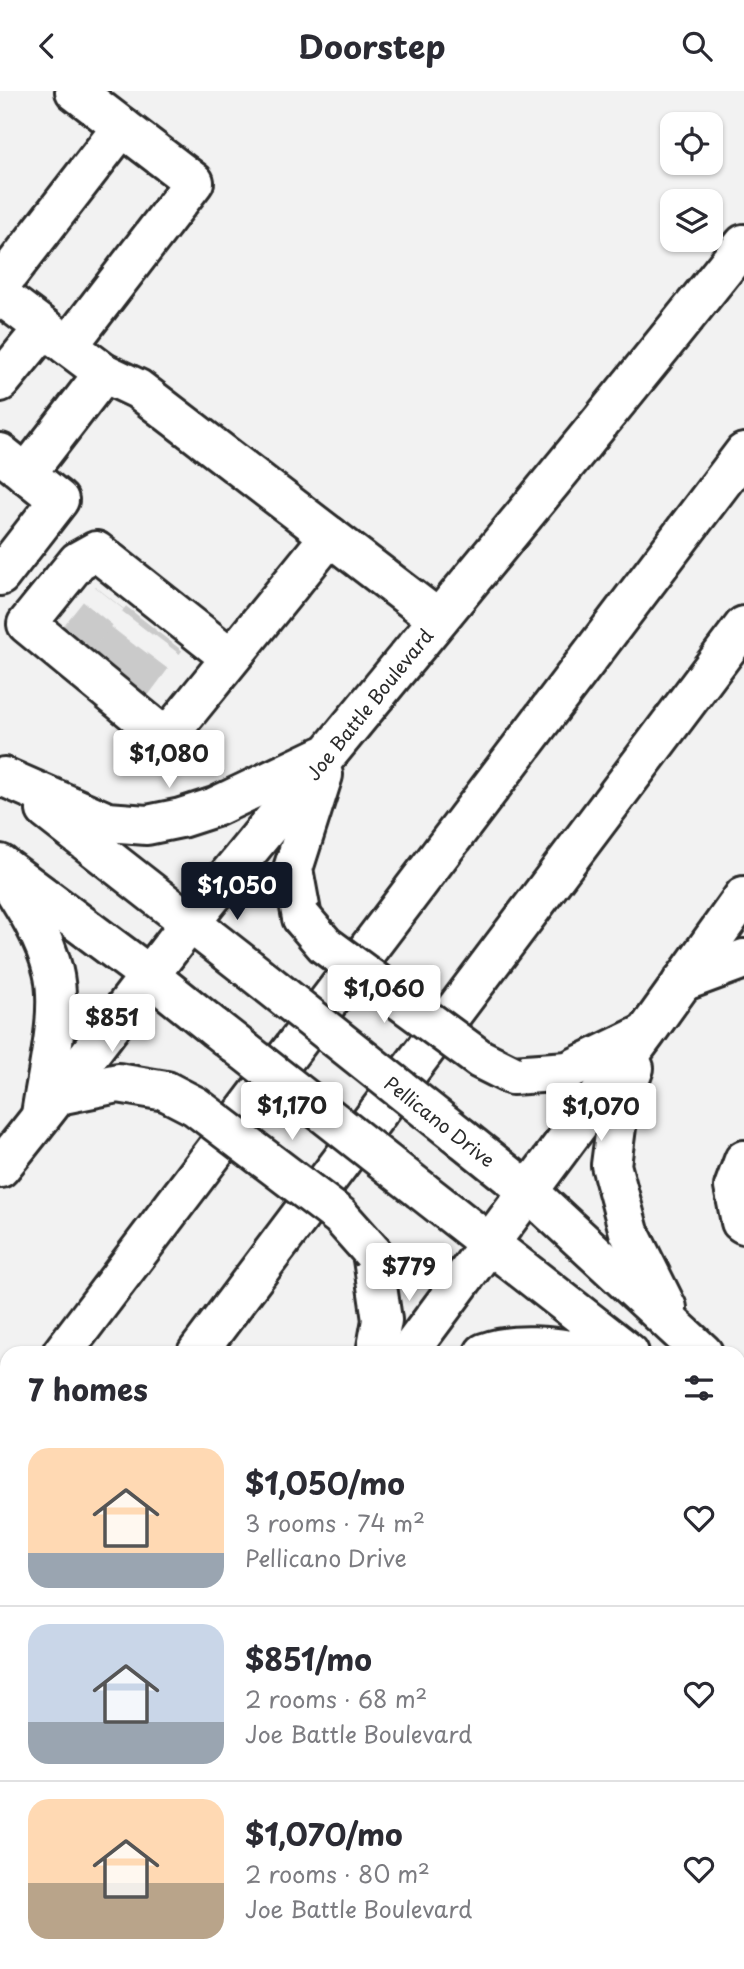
<!DOCTYPE html>
<html lang="en">
<head>
<meta charset="utf-8">
<style>
  body { margin:0; font-family:"Playpen Sans",sans-serif; background:#f2f2f3; color:#2b2b33; height:100vh; display:flex; flex-direction:column; font-size:26px; white-space:nowrap }
  * { box-sizing:border-box; margin:0 }
  p { font-size:23px; color:#7c7c81 }
  .icon { flex:none; width:38px; height:38px; fill:none; stroke:currentColor; stroke-width:2; stroke-linecap:round; stroke-linejoin:round }
  .map { position:relative; flex:1; overflow:hidden }
  .side { position:absolute; left:0px; top:1255px; width:746px; height:625px; display:flex; flex-direction:column; background:#fff; border-radius:21px 21px 0 0; box-shadow:0 2px 5px #0004 }
  .side>* { flex:none }
  .fabs { position:absolute; left:660px; top:21px; display:grid; gap:14px }
  .fabs a { display:grid; place-items:center; width:63px; height:63px; border-radius:14px; background:#fff; box-shadow:0 2px 5px #0004; font-size:35px }
  .price { position:absolute; translate:-50% -60px; padding:0 16px; border-radius:7px; background:#fff; color:#222; font-size:23px; line-height:46px; filter:drop-shadow(0 2px 4px #0008) }
  .price::after { content:''; position:absolute; left:50%; top:42px; width:21px; height:16px; margin-left:-10px; background:inherit; clip-path:polygon(0 0,100% 0,50% 100%) }
  .price.current { background:#111827; color:#fff }
  ul { padding:0; list-style:none }
  li { display:flex; align-items:center; gap:21px; height:175px; padding:0 28px }
  li+li { border-top:2px solid #e1e1e2 }
  li span { display:grid; place-items:center; flex:none; width:196px; height:140px; border-radius:21px; color:#555 }
  li>.icon { margin-inline-start:auto }
  span .icon { width:84px; height:84px; fill:#fffc; stroke-width:1 }
  li b { font-size:30px }
  h2 { display:flex; justify-content:space-between; align-items:center; height:84px; padding:0 28px; font-size:30px }
  header { display:flex; justify-content:space-between; align-items:center; height:91px; padding:0 28px; background:#fff; font-size:32px; font-weight:700 }
  .map>svg:first-child { display:block }
  .lines { fill:none; stroke-linecap:round; stroke-linejoin:round }
  .minor-tunnel { stroke:#cacaca; stroke-width:38; stroke-dasharray:38 19; stroke-linecap:butt }
  .minor-casing { stroke:#2b2b2b; stroke-width:44 }
  .major-casing { stroke:#2b2b2b; stroke-width:44 }
  .highway-casing { stroke:#2b2b2b; stroke-width:44 }
  .minor { stroke:#fff; stroke-width:38 }
  .major { stroke:#fff; stroke-width:38 }
  .highway { stroke:#fff; stroke-width:38 }
  .major-bridge-casing { stroke:#2b2b2b; stroke-width:44; stroke-linecap:butt }
  .major-bridge { stroke:#fff; stroke-width:38 }
  .labels { text-anchor:middle; dominant-baseline:central; stroke-width:6; stroke-linejoin:round; paint-order:stroke }
  .street-label { font-size:19px; fill:#2b2b2b; stroke:#fff }
</style>
</head>
<body>
<header><svg class="icon" aria-label="back" viewBox="0 0 24 24"><path d="M15 5l-7 7 7 7"/></svg>Doorstep<svg class="icon" aria-label="search" viewBox="0 0 24 24"><circle cx="10" cy="10" r="6"/><path d="M15 15l6 6"/></svg></header>
<div class="map">
<svg width="744" height="1878" viewBox="0 0 744 1878">
  <rect width="100%" height="100%" fill="#f2f2f2"/>
  <filter id="ink" filterUnits="userSpaceOnUse"><feTurbulence type="fractalNoise" baseFrequency=".0143" numOctaves="2"/><feDisplacementMap in="SourceGraphic" scale="14" xChannelSelector="R" yChannelSelector="G"/><feConvolveMatrix kernelMatrix="1 2 1 2 8 2 1 2 1" color-interpolation-filters="sRGB"/></filter>
  <g filter="url(#ink)">
    <g class="lines">
      <g class="minor-tunnel">
        <polyline points="74,552 110,507"/>
        <polyline points="102,577 141,527"/>
        <polyline points="130,597 167,548"/>
      </g>
      <g class="minor-casing">
        <g id="minor">
          <polyline points="0,194 122,36"/>
          <polyline points="0,204 104,282 138,298 438,528"/>
          <polyline points="68,255 194,91 75,0"/>
          <polyline points="0,291 44,237"/>
          <polyline points="0,362 59,409 0,485"/>
          <polyline points="26,383 104,282"/>
          <polyline points="231,567 96,460 78,470 27,533 156,639 171,641 330,445"/>
          <polyline points="744,1069 734,1096 741,1131 744,1133"/>
          <polyline points="738,1456 744,1460"/>
          <polyline points="738,1498 744,1491"/>
          <polyline points="738,1557 744,1550"/>
          <polyline points="738,1637 744,1630"/>
          <polyline points="738,1705 744,1709"/>
        </g>
      </g>
      <g class="major-casing">
        <g id="major">
          <polyline points="4,686 107,731 147,734 181,727 215,716 322,665"/>
          <polyline points="46,719 248,877"/>
          <polyline points="0,773 150,885 215,937"/>
          <path d="M8 789C26 817 45 847 53 880 63 921 47 982 41 1024"/>
          <polyline points="302,827 293,778 323,684"/>
          <polyline points="682,891 744,868"/>
          <polyline points="634,977 618,1021 611,1074 629,1141 667,1217"/>
          <polyline points="512,984 568,980 642,944"/>
          <polyline points="59,1004 118,992 166,1000"/>
          <polyline points="462,1047 528,1100 703,1262"/>
          <path d="M0 1077C66 997 126 913 190 832 373 605 562 382 744 153"/>
          <polyline points="421,1099 629,1262"/>
          <polyline points="372,1161 382,1229 376,1262"/>
          <polyline points="408,1262 646,942 744,805"/>
          <path d="M484 1262C513 1251 555 1255 585 1262"/>
          <polyline points="738,1297 744,1303"/>
          <polyline points="738,1347 744,1351"/>
          <polyline points="0,1791 7,1783"/>
        </g>
      </g>
      <g class="highway-casing">
        <g id="highway">
          <polyline points="62,1262 744,362"/>
          <polyline points="197,1262 744,535"/>
          <polyline points="0,1344 7,1335"/>
          <polyline points="0,1523 7,1514"/>
        </g>
      </g>
      <use href="#minor" class="minor"/>
      <use href="#major" class="major"/>
      <use href="#highway" class="highway"/>
      <g class="major-bridge-casing">
        <g id="major-bridge">
          <polyline points="302,827 325,854 480,968 512,984"/>
          <polyline points="248,877 462,1047"/>
          <polyline points="215,937 421,1099"/>
          <polyline points="166,1000 195,1015 340,1125 372,1161"/>
        </g>
      </g>
      <use href="#major-bridge" class="major-bridge"/>
    </g>
  </g>
  <g class="labels">
    <g class="street-label">
      <text transform="translate(369 613) rotate(-51)">Joe Battle Boulevard</text>
      <text transform="translate(440 1030) rotate(38)">Pellicano Drive</text>
    </g>
  </g>
</svg>
<div class="fabs">
<a><svg class="icon" aria-label="locate" viewBox="0 0 24 24"><circle cx="12" cy="12" r="6"/><path d="M12 2v4M12 18v4M2 12h4M18 12h4"/></svg></a>
<a><svg class="icon" aria-label="layers" viewBox="0 0 24 24"><path d="M12 4l9 5-9 5-9-5zM3 14l9 5 9-5"/></svg></a>
</div>
<b class="price" style="left:169px;top:699px">$1,080</b>
<b class="price current" style="left:237px;top:831px">$1,050</b>
<b class="price" style="left:384px;top:934px">$1,060</b>
<b class="price" style="left:112px;top:963px">$851</b>
<b class="price" style="left:292px;top:1051px">$1,170</b>
<b class="price" style="left:601px;top:1052px">$1,070</b>
<b class="price" style="left:409px;top:1212px">$779</b>
<section class="side">
<h2>7 homes<svg class="icon" aria-label="filters" viewBox="0 0 24 24"><path d="M4 7h16M4 17h16"/><circle cx="9" cy="7" r="2"/><circle cx="15" cy="17" r="2"/></svg></h2>
<ul>
<li><span style="background:linear-gradient(#ffd9b3 75%,#9aa5b1 0)"><svg class="icon" aria-label="home" viewBox="0 0 24 24"><path d="M3 11l9-7 9 7M6 9v11h12V9"/></svg></span><div><b>$1,050/mo</b><p>3 rooms · 74 m²</p><p>Pellicano Drive</p></div><svg class="icon" aria-label="heart" viewBox="0 0 24 24"><path d="M12 20l-8-8c-3-5 5-10 8-4 3-6 11-1 8 4z"/></svg></li>
<li><span style="background:linear-gradient(#c9d6e8 70%,#9aa5b1 0)"><svg class="icon" aria-label="home" viewBox="0 0 24 24"><path d="M3 11l9-7 9 7M6 9v11h12V9"/></svg></span><div><b>$851/mo</b><p>2 rooms · 68 m²</p><p>Joe Battle Boulevard</p></div><svg class="icon" aria-label="heart" viewBox="0 0 24 24"><path d="M12 20l-8-8c-3-5 5-10 8-4 3-6 11-1 8 4z"/></svg></li>
<li><span style="background:linear-gradient(#ffd9b3 60%,#b9a48a 0)"><svg class="icon" aria-label="home" viewBox="0 0 24 24"><path d="M3 11l9-7 9 7M6 9v11h12V9"/></svg></span><div><b>$1,070/mo</b><p>2 rooms · 80 m²</p><p>Joe Battle Boulevard</p></div><svg class="icon" aria-label="heart" viewBox="0 0 24 24"><path d="M12 20l-8-8c-3-5 5-10 8-4 3-6 11-1 8 4z"/></svg></li>
</ul>
</section>
</div>
</body>
</html>
